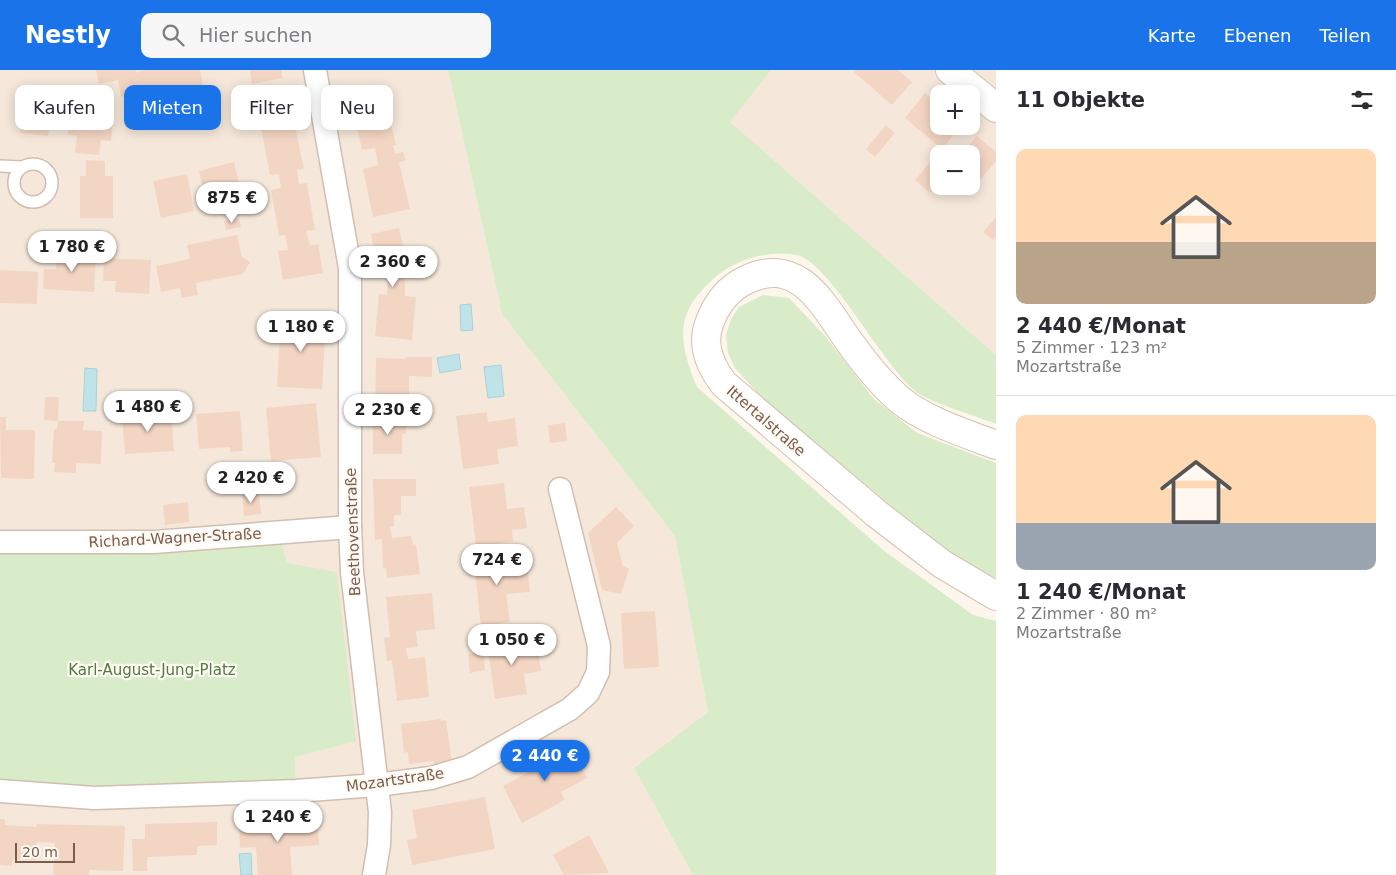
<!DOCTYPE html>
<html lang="de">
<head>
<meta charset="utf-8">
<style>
  body { margin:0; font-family:"DejaVu Sans",sans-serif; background:#f7f7f7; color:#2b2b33; height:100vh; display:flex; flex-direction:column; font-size:19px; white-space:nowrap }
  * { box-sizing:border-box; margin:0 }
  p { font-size:16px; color:#7c7c81 }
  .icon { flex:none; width:28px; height:28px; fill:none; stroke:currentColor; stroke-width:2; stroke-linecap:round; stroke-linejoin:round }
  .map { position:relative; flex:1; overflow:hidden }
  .side { display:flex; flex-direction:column; background:#fff; width:400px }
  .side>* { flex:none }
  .hud { position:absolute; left:15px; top:15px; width:475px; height:45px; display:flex; gap:10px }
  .buttons { position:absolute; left:930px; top:15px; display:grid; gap:10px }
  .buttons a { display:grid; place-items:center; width:50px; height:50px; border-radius:10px; background:#fff; box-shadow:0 2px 12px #0003; font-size:25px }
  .scale { position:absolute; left:15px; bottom:12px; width:60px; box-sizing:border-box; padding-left:5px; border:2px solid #7a5c4d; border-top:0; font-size:14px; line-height:18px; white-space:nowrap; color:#7a5c4d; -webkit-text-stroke:4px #fffaf3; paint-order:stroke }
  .price { position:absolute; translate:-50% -42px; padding:0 11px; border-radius:18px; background:#fff; color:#222; font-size:16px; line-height:32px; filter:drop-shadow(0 1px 2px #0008) }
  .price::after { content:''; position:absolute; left:50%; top:30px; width:15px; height:11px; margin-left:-8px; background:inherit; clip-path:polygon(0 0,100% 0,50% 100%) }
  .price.on { background:#1a73e8; color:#fff }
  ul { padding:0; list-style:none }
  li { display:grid; align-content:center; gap:10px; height:265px; padding:0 20px }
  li+li { border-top:1px solid #e1e1e2 }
  li span { display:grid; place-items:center; height:155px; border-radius:10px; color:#555 }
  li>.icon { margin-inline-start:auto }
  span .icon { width:90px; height:90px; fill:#fffc; stroke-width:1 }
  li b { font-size:21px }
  h2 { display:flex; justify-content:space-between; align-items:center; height:60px; padding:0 20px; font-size:21px }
  .tag { padding:0 18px; border-radius:10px; background:#fff; box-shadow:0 2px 12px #0003; font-size:18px; line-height:45px }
  .tag.on { background:#1a73e8; color:#fff }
  header { display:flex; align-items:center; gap:30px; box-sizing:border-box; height:70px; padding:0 25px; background:#1a73e8; color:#fff }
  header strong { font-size:24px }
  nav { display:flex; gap:28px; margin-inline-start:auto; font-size:18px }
  .search { width:350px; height:45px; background:#f7f7f7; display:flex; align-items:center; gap:12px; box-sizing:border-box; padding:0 18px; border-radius:10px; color:#7c7c81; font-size:19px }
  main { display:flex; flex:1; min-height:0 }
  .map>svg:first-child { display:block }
  .residential { fill:#f5e8da; fill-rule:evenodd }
  .green { fill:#d8ecc9 }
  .water { fill:#bfe3e8; stroke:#a5d3da }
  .building { fill:#f3d5c3 }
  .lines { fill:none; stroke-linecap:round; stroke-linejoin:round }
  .lane-casing { stroke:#d1beb0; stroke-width:14 }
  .street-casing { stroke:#d1beb0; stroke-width:25 }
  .secondary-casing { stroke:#d6c0b0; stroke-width:30 }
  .lane { stroke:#fff; stroke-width:11 }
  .street { stroke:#fff; stroke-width:22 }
  .secondary { stroke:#fff; stroke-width:28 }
  .labels { text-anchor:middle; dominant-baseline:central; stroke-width:4.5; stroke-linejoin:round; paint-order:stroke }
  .street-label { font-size:15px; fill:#7a5c4d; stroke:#fffaf3 }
  .park-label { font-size:15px; fill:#537a41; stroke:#fffaf3 }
</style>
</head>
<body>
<header>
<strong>Nestly</strong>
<div class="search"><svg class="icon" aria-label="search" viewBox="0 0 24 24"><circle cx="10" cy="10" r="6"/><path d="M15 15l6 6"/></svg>Hier suchen</div>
<nav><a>Karte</a><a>Ebenen</a><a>Teilen</a></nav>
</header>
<main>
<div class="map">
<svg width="996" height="805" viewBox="0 0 996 805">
  <rect width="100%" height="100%" fill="#fdf6ec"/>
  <g class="residential">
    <polygon points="0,0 448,0 502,244 675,466 708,642 634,698 693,805 0,805"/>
    <path d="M771 0H996V285L729 52ZM939 24H971V56H939ZM939 84H971V116H939Z"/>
  </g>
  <g class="green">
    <path d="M448 0H771L730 52 996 285V354C979 347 926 331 915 321 882 293 832 198 800 186 785 181 765 184 751 188 726 195 707 212 692 233 675 260 686 290 697 317L883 480 973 545 996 551V805H693L634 698 708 642 675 466 502 244Z"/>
    <polygon points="763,225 789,228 825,266 873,328 917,363 996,393 996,508 951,486 763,329 735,298 728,283 726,265 731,249 739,237"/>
    <polygon points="281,472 287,493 337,502 356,671 295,687 295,711 147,721 0,715 0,480"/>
  </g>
  <g class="water">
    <polygon points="471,234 473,260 461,261 460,235"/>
    <polygon points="459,284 461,299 440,303 437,288"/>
    <polygon points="501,295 504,326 488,328 484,297"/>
    <polygon points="85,298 97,299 96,341 83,341"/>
    <polygon points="251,783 252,805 241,805 239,784"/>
  </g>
  <g class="building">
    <polygon points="96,0 136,0 136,3 142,0 200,0 206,32 149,43 145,22 121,27 118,10 99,14"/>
    <polygon points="250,0 281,0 282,8 252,14"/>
    <polygon points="856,0 898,0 912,12 892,35 854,2"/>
    <polygon points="383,21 396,75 393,75 395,84 403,82 406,90 399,92 410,139 373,147 363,99 378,95 375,78 362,80 353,36 367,33 365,25"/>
    <polygon points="925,23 939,35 939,56 961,56 942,79 905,48"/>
    <polygon points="24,27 53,31 48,66 20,63"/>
    <polygon points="65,31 72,31 72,36 114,40 111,71 101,70 99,85 75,83 77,66 68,65 69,50 63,49"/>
    <polygon points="287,45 288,53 294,52 304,99 297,100 299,114 307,113 315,160 306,161 310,175 318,174 323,203 283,210 278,181 288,180 285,165 279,166 271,120 281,118 279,104 270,105 261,58 271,56 269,49"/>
    <polygon points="886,55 895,63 875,87 866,79"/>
    <polygon points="977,66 996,82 996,91 972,119 969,116 971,116 971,84 962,84"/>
    <polygon points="935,87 939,91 939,116 937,115 930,123 915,110"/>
    <polygon points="86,90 105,91 105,106 113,106 113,148 80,148 80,106 86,106"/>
    <polygon points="234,92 242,126 207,134 199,101"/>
    <polygon points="187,104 194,141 161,148 153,111"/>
    <polygon points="996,147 996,167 993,170 983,162"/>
    <polygon points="239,148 241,157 226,160 224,151"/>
    <polygon points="399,158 408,197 405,197 405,226 416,227 412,270 375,266 379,224 387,225 388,209 386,201 379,203 371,164"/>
    <polygon points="237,165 242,187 250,192 243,204 196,213 198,225 182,228 180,218 161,222 156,196 190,189 187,175"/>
    <polygon points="57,183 96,185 94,222 43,219 44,199 56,199"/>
    <polygon points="104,188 151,190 149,224 115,222 116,211 103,211"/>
    <polygon points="0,200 38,202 37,234 0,233"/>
    <polygon points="281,246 326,249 322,319 277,317"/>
    <polygon points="405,287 432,287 432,307 409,306 409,325 398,325 398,339 394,339 394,347 375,347 376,288 406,289"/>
    <polygon points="45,327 59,327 58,351 44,350"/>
    <polygon points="316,333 321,387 271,391 266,338"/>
    <polygon points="240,341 243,381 230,382 230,377 199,379 196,344"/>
    <polygon points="171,342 174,381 125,384 122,346"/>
    <polygon points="487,342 488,352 515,348 518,376 497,379 499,394 463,399 456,346"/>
    <polygon points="0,347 6,347 6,360 35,360 34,409 1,408"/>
    <polygon points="373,350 406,350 406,364 402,364 402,384 373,384"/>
    <polygon points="58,351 84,351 83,360 102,361 101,394 76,393 76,403 54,402 55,393 52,393 54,359 57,359"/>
    <polygon points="565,353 567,371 550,373 548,355"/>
    <polygon points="373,409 416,409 416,426 401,426 401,445 394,445 394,456 390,457 392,468 411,466 413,475 416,474 420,504 387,508 386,498 383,499 382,469 375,470"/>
    <polygon points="504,413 507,439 524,437 527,458 512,460 513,472 476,476 469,417"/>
    <polygon points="259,422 261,444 244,446 242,423"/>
    <polygon points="188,432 189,452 165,455 163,435"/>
    <polygon points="616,437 634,456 617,473 623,496 629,499 621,524 602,520 588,463"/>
    <polygon points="501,480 503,496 527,493 530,522 506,524 510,552 481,556 473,483"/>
    <polygon points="432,523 435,559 416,561 418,577 406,578 408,589 425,587 429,627 397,631 392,590 387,591 384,568 390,567 386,527"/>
    <polygon points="655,541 659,597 624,599 621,543"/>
    <polygon points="523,569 524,573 537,572 541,601 524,604 527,624 495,629 487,574"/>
    <polygon points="483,582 485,600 470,603 468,584"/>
    <polygon points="441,649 441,651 446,650 452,693 434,696 434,691 409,694 408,682 404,683 401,654"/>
    <polygon points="567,671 587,708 561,722 565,730 522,753 503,716 532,700 528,692"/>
    <polygon points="485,727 495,779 412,795 407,770 417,768 412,740"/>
    <polygon points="317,748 319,775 290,777 292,805 258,805 256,777 240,778 239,754"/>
    <polygon points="0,749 5,749 5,755 36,757 37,754 125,756 123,801 89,800 89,805 53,805 55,773 37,772 35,790 13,789 12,796 0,795"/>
    <polygon points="217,752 217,775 197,776 197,785 147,787 147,801 133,801 132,769 145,769 145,754"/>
    <polygon points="589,765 609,803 564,805 553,785"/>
  </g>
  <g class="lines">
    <g class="lane-casing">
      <g id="lane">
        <circle cx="33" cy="113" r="19"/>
        <polyline points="0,96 22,97"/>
      </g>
    </g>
    <g class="street-casing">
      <g id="street">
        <polyline points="315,0 350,198 350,457 352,502 380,742 379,775 374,805"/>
        <polyline points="0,472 154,472 350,457"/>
        <polyline points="0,721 94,728 296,721 377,715 431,708 468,697 570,639 588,623 598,602 599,576 560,419"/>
      </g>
    </g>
    <g class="secondary-casing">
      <g id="secondary">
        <polyline points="950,0 996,38"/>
        <path d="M996 375C967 364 924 350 900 330 880 313 863 291 848 270 824 236 799 184 746 210 727 219 716 234 709 254 701 276 711 297 724 314L877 444 942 494 996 526"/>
      </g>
    </g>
    <use href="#lane" class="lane"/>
    <use href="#street" class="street"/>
    <use href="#secondary" class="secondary"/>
  </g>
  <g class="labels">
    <g class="street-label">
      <text transform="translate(766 351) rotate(41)">Ittertalstraße</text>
      <text transform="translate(353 462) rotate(-92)">Beethovenstraße</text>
      <text transform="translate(175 468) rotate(-3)">Richard-Wagner-Straße</text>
      <text transform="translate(395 710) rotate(-8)">Mozartstraße</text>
    </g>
    <g class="park-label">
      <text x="152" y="600">Karl-August-Jung-Platz</text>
    </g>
  </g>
</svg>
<div class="buttons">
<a>+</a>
<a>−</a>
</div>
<div class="scale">20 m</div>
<b class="price" style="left:232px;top:154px">875 €</b>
<b class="price" style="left:72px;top:203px">1 780 €</b>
<b class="price" style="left:393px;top:218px">2 360 €</b>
<b class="price" style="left:301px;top:283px">1 180 €</b>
<b class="price" style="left:148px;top:363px">1 480 €</b>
<b class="price" style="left:388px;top:366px">2 230 €</b>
<b class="price" style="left:251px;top:434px">2 420 €</b>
<b class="price" style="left:497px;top:516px">724 €</b>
<b class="price" style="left:512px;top:596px">1 050 €</b>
<b class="price on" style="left:545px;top:712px">2 440 €</b>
<b class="price" style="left:278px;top:773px">1 240 €</b>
<div class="hud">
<a class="tag">Kaufen</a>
<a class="tag on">Mieten</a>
<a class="tag">Filter</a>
<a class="tag">Neu</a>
</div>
</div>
<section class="side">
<h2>11 Objekte<svg class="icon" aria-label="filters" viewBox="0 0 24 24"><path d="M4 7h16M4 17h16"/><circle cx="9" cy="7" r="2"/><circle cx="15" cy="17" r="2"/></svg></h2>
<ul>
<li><span style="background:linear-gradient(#ffd9b3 60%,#b9a48a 0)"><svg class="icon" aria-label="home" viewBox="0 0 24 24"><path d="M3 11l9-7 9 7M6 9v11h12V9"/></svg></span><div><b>2 440 €/Monat</b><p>5 Zimmer · 123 m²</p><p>Mozartstraße</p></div></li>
<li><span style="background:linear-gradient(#ffd9b3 70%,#9aa5b1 0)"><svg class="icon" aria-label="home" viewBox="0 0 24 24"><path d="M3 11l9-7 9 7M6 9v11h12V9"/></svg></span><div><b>1 240 €/Monat</b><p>2 Zimmer · 80 m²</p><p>Mozartstraße</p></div></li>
</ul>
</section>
</main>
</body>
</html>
